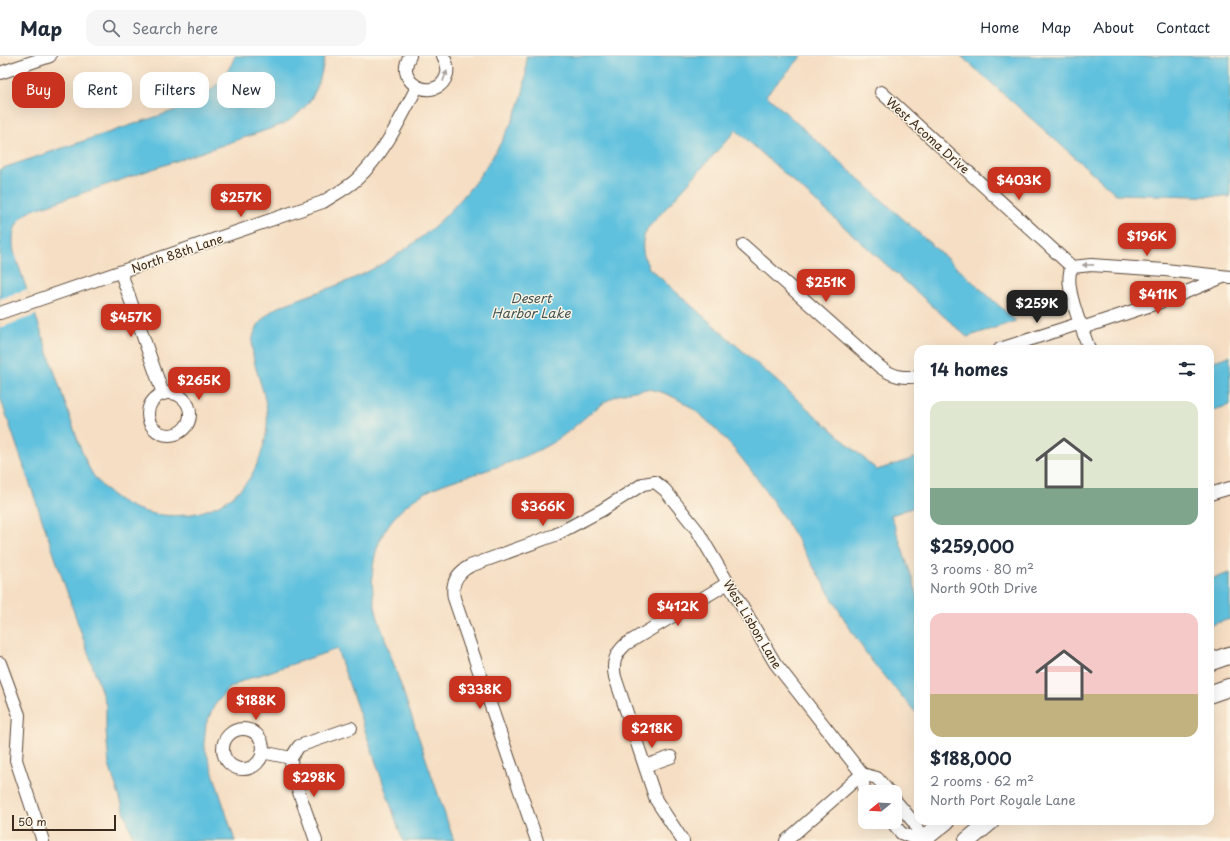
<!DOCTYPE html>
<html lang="en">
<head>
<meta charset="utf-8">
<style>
  body { margin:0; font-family:"Playpen Sans",sans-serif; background:#f6f6f7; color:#1f2937; height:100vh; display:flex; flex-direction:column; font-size:15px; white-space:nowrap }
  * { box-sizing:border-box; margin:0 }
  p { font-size:13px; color:#747a83 }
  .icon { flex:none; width:22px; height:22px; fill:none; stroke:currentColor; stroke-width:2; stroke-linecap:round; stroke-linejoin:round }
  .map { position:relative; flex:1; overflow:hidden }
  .side { position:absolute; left:914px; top:289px; width:300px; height:480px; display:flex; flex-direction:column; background:#fff; border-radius:12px; box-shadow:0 4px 16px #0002 }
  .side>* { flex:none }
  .top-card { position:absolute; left:12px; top:16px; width:380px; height:36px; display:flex; gap:8px }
  .needle { width:26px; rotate:252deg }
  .buttons { position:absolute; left:858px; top:729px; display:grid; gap:8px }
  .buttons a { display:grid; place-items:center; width:44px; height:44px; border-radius:8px; background:#fff; box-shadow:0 4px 16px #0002; font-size:20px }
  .scale { position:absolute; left:12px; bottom:10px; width:104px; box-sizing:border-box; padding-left:4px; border:2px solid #3b2a1e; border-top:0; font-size:11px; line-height:14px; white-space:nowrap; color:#3b2a1e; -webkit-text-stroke:3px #fcf5e5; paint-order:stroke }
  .price { position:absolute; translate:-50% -34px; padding:0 9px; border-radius:8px; background:#c8321e; color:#fff; font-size:13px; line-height:26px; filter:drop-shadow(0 1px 2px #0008) }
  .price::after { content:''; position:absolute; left:50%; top:24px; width:12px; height:9px; margin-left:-6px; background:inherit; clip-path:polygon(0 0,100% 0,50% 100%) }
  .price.active { background:#222; color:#fff }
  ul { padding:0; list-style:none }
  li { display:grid; align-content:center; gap:8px; height:212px; padding:0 16px }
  li span { display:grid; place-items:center; height:124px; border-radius:12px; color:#555 }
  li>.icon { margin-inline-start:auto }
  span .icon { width:72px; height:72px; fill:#fffc; stroke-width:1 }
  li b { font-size:17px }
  h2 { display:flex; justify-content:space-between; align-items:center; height:48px; padding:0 16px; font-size:17px }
  .chip { padding:0 14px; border-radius:12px; background:#fff; box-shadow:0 4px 16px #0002; font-size:14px; line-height:36px }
  .chip.active { background:#c8321e; color:#fff }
  header { display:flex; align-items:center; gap:24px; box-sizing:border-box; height:56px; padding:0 20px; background:#fff; border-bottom:1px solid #e0e1e3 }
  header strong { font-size:19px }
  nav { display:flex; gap:22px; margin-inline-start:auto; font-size:14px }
  .search { width:280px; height:36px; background:#f6f6f7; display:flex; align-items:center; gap:10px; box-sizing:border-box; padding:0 14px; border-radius:12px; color:#747a83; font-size:15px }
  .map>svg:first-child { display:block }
  .water { fill:#60c1de; stroke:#4e767e }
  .pier { fill:#f5dec3 }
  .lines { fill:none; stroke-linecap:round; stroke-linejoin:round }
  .street-casing { stroke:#574537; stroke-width:14 }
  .secondary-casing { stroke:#574537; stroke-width:19 }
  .street { stroke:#fff; stroke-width:12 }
  .secondary { stroke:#fff; stroke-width:17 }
  .oneway { fill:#a79f9a }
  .labels { text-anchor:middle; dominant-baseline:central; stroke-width:3; stroke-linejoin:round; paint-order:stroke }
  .street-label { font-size:12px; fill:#3b2a1e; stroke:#fcf5e5 }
  .water-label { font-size:13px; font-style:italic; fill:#465758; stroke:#fcf5e5 }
</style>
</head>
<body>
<header>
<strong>Map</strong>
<div class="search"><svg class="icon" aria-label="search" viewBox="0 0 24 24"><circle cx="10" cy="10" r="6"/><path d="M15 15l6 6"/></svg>Search here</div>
<nav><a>Home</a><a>Map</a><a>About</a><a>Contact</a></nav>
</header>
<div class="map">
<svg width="1230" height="785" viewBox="0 0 1230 785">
  <rect width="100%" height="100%" fill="#fcf5e5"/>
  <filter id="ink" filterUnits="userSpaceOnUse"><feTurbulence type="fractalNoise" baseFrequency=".025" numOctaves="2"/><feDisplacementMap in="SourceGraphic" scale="8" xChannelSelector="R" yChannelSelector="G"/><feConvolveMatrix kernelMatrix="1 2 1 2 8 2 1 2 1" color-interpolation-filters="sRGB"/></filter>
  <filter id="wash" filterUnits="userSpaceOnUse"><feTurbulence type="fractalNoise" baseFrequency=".012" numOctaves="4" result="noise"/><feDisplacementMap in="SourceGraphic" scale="16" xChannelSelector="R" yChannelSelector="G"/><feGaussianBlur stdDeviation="0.9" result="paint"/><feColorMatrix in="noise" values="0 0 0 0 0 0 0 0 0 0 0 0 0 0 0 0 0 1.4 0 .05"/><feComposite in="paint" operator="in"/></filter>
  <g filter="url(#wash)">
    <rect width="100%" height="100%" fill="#f5dec3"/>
    <g class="water">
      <path d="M235 0H325C319 32 313 50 284 68L33 154C14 164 11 177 14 196L79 388C85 404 91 420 104 432 144 472 219 469 251 420 262 401 269 377 267 356 263 315 231 282 276 252 304 240 334 232 361 219 420 191 468 145 500 88 517 58 528 35 526 0H802L766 39 1016 265 967 281 736 74 647 173C640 187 642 198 649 212L877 414 918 401V450L891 459 918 540V659C897 635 875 612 858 585 815 520 734 349 653 334 646 332 636 335 628 336 599 342 576 374 550 388 519 406 483 415 449 426 387 448 361 495 377 559L454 785H403L337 593 242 625 227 634 214 650 206 668 204 689 235 785H134L109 709 106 674V649L0 341V113L191 49C211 36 226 23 235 0Z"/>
      <polygon points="961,0 1230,0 1230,141 1116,138"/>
      <polygon points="1230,300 1230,349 1210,355 1210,306"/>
      <polygon points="1230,517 1230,563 1210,569 1210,523"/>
    </g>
    <polygon class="pier" points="27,233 36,259 0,272 0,243"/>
  </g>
  <g filter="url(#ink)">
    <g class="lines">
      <g class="street-casing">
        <g id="street">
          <path d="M410 0C392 29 439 48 447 18 448 12 447 6 443 0"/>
          <polyline points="0,17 50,0"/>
          <path d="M881 36 1072 211C1062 228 1083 274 1089 293"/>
          <path d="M743 189 880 311C892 320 903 323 918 320"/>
          <polyline points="1072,211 1091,209 1165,214 1230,221"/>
          <polyline points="121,217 163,338"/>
          <path d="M0 257 323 146C334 139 347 132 356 124 384 98 400 64 417 31"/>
          <polyline points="1082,272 1169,243 1223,221"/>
          <polyline points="1000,293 1081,267"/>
          <circle cx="169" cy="358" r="21"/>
          <polyline points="1210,438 1230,432"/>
          <polyline points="0,607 19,659 16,704 43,785"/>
          <circle cx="243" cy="693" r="20"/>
          <polyline points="262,696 291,702 299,690 351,672"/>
          <polyline points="291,702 292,716 316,785"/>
          <polyline points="645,710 671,701"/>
          <polyline points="862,718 877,722 889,736"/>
          <polyline points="895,744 915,768 921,785"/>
          <polyline points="892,766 901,777 920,785"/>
          <path d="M537 785 454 542C451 527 457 517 470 510L555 479 602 454 643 428 655 426 665 434 697 474 775 607 862 718 864 734 866 736"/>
          <path d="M683 785 656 744 615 621C612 607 615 598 626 588L728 527"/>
          <polyline points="786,785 862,718"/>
        </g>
      </g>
      <g class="secondary-casing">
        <g id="secondary">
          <polyline points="1210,606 1230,599"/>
          <polyline points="1210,638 1230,631"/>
          <polyline points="921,785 946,765"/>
          <polyline points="967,785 991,765"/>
        </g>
      </g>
      <use href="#street" class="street"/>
      <use href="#secondary" class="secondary"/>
    </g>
    <defs><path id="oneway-solid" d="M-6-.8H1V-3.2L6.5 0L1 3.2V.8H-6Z"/></defs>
    <g class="oneway">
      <use href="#oneway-solid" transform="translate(445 20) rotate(-69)"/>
      <use href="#oneway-solid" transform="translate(1088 209) rotate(179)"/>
    </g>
  </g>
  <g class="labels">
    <g class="street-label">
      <text transform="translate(928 79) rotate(42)">West Acoma Drive</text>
      <text transform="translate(177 197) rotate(-19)">North 88th Lane</text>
      <text transform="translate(753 568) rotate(59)">West Lisbon Lane</text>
    </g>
    <g class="water-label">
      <text x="531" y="241">Desert<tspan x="531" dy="15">Harbor Lake</tspan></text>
    </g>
  </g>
</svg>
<div class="buttons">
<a><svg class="needle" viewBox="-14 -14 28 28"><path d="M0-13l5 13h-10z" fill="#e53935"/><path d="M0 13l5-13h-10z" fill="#747a83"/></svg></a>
</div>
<div class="scale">50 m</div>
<b class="price" style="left:1019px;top:145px">$403K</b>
<b class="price" style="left:241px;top:162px">$257K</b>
<b class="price" style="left:1147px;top:201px">$196K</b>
<b class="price" style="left:826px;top:247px">$251K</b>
<b class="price" style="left:1158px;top:259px">$411K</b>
<b class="price active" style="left:1037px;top:268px">$259K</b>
<b class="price" style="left:131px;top:282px">$457K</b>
<b class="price" style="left:199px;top:345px">$265K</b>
<b class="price" style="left:543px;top:471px">$366K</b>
<b class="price" style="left:678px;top:571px">$412K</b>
<b class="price" style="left:480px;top:654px">$338K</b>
<b class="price" style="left:256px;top:665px">$188K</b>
<b class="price" style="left:652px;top:693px">$218K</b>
<b class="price" style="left:314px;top:742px">$298K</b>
<div class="top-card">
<a class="chip active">Buy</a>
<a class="chip">Rent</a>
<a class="chip">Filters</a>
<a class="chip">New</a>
</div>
<section class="side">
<h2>14 homes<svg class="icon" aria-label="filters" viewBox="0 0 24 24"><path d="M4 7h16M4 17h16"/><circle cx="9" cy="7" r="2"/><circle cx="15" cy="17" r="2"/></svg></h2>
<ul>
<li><span style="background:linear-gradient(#dfe7d0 70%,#7fa58c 0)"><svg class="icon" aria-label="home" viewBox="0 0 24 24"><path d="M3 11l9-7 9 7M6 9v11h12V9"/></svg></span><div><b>$259,000</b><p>3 rooms · 80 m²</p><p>North 90th Drive</p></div></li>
<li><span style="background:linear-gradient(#f6c9c9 65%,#c2b280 0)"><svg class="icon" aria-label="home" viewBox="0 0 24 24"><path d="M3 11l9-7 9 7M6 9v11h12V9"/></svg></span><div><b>$188,000</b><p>2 rooms · 62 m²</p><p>North Port Royale Lane</p></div></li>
</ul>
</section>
</div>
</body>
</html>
